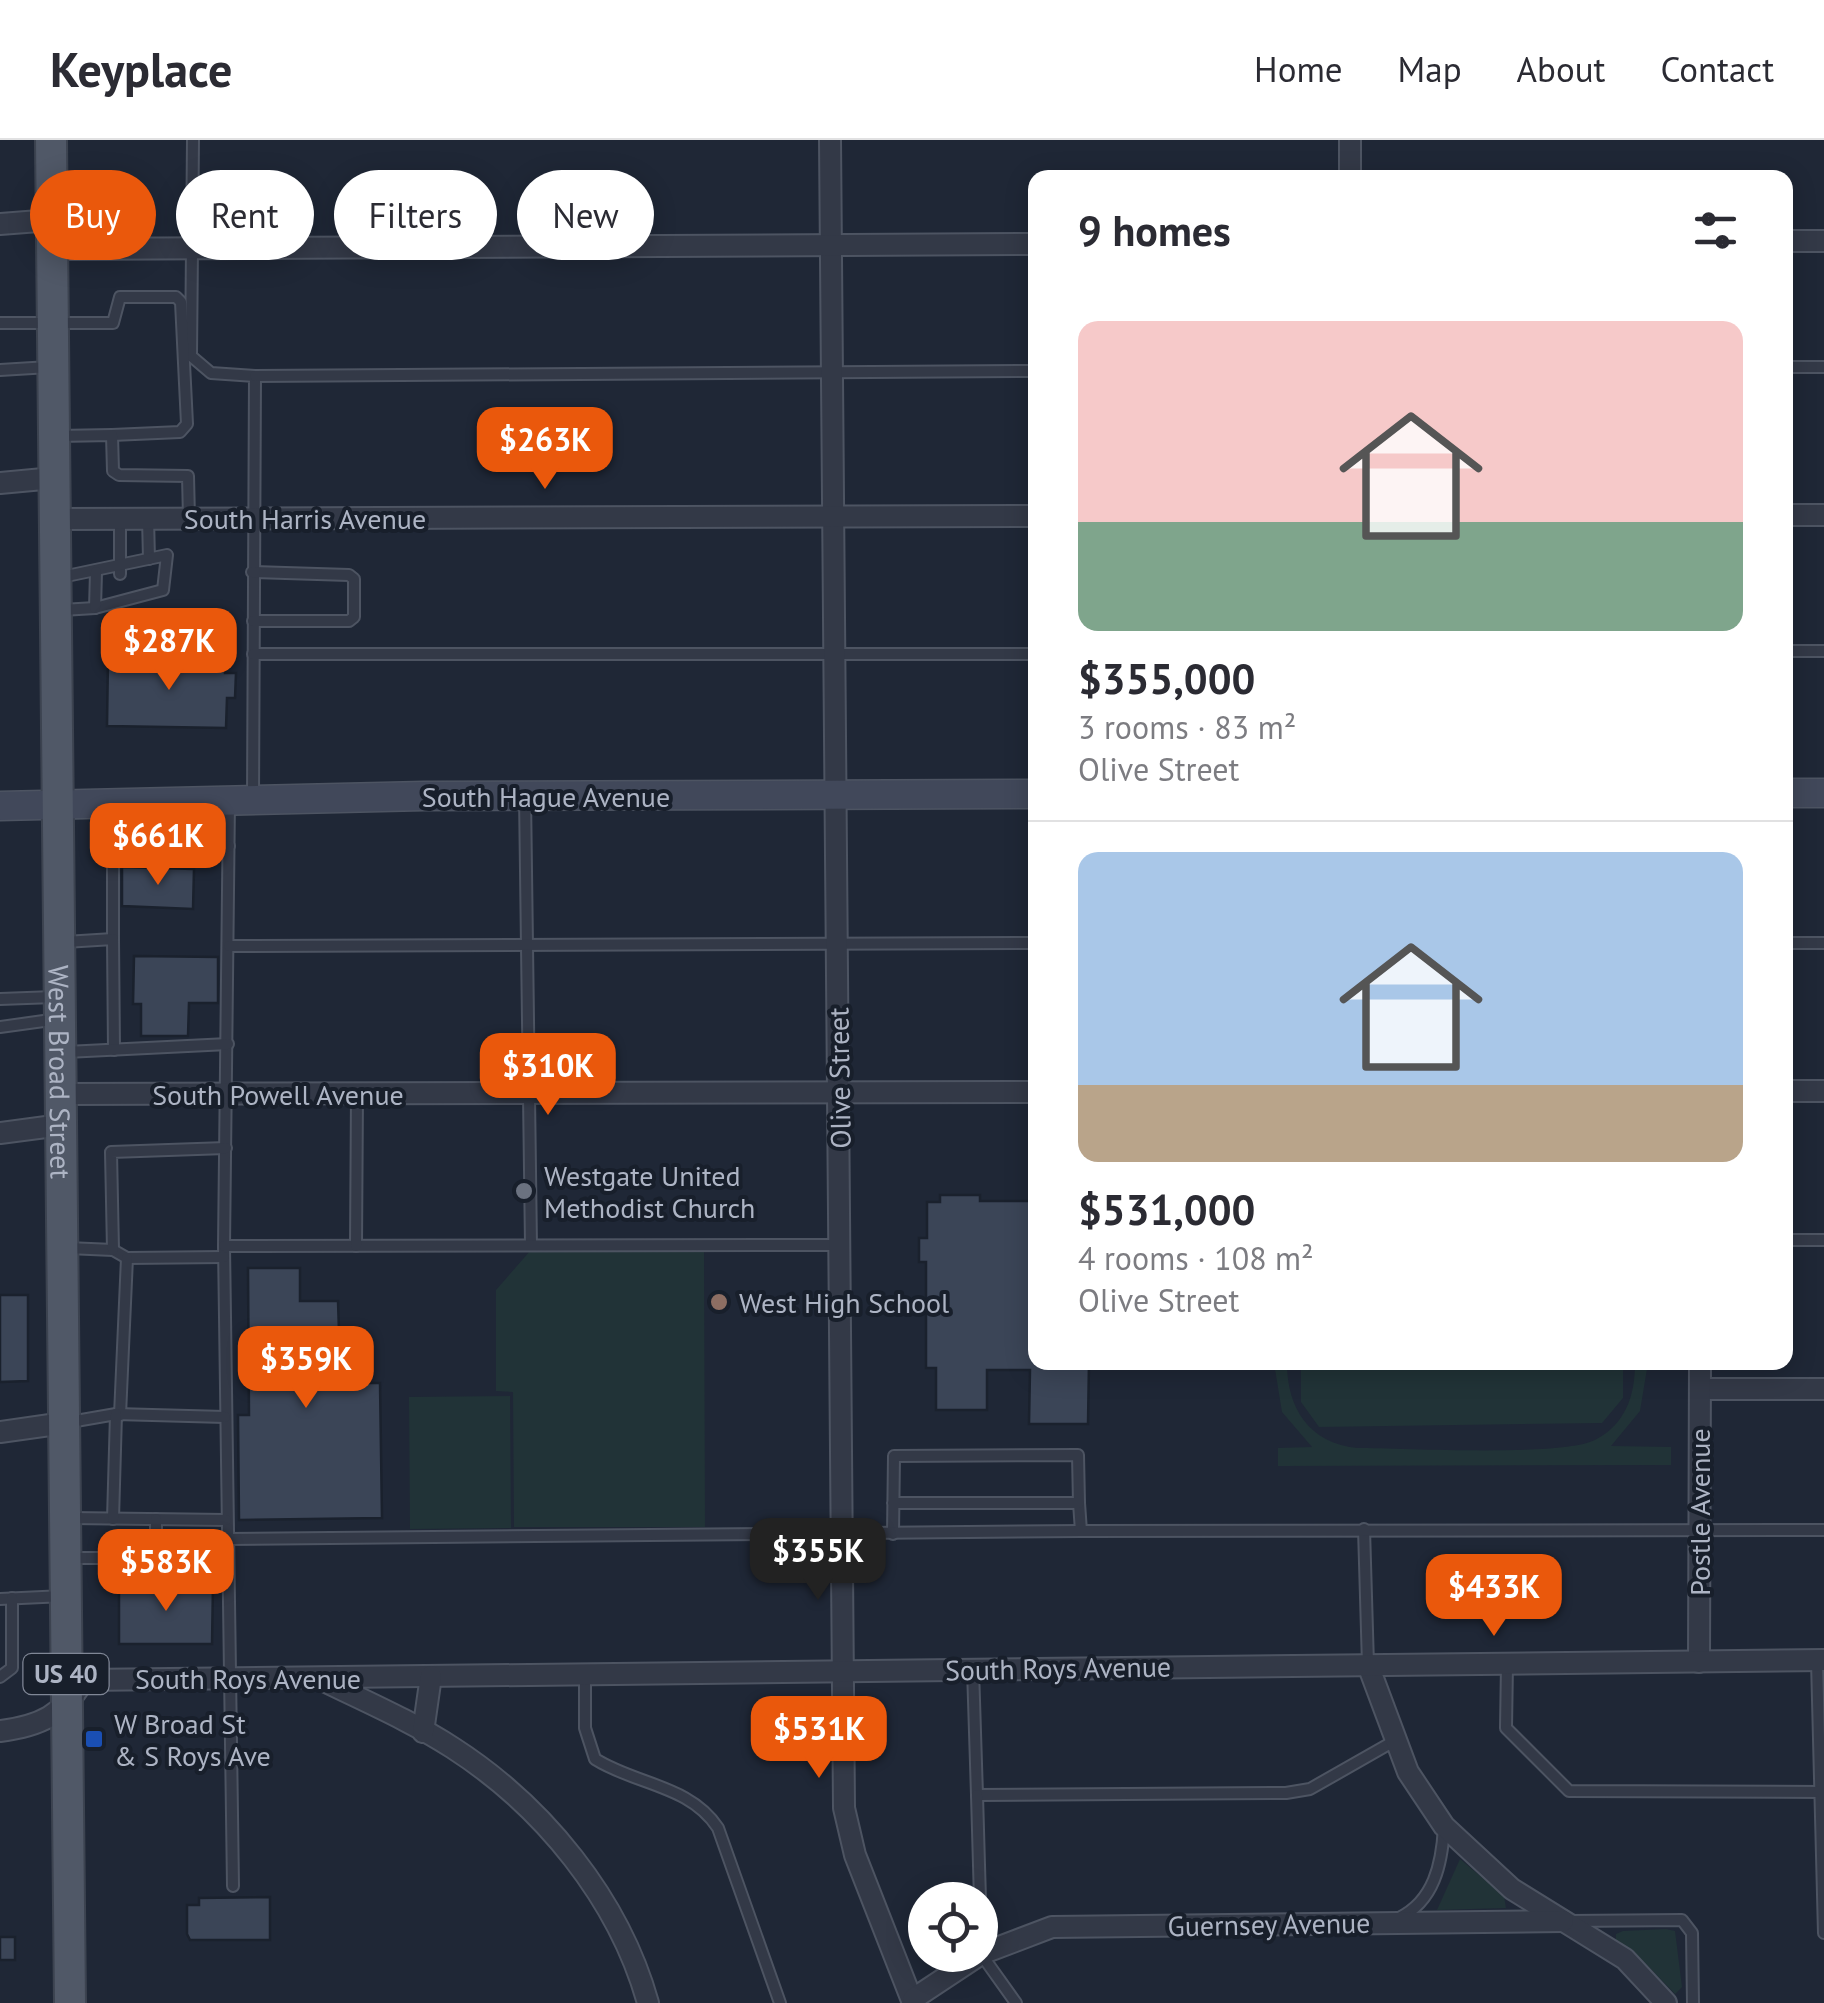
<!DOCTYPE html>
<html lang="en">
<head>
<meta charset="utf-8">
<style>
  body { margin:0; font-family:"PT Sans",sans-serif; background:#f2f2f3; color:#2b2b33; height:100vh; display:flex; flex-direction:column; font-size:38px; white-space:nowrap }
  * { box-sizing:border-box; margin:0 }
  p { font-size:32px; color:#7c7c81 }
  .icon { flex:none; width:55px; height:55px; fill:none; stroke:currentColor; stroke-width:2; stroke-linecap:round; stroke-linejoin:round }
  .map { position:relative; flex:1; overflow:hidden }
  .details { position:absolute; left:1028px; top:30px; width:765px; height:1200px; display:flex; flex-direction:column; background:#fff; border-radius:20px; box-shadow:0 5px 25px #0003 }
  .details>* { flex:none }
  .top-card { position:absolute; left:30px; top:30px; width:848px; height:90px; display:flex; gap:20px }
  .fabs { position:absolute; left:908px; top:1742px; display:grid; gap:20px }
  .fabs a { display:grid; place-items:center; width:90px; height:90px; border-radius:50%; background:#fff; box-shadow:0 5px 25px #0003; font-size:50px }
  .price { position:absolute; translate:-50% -85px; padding:0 22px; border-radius:20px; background:#ea580c; color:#fff; font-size:32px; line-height:65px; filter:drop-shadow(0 2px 5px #0008) }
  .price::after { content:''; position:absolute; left:50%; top:60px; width:30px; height:22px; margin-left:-15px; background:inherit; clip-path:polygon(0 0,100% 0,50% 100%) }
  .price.selected { background:#222; color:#fff }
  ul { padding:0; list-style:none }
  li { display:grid; align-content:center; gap:20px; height:530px; padding:0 50px }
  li+li { border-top:2px solid #e1e1e2 }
  li span { display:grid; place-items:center; height:310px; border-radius:20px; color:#555 }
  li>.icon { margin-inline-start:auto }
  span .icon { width:180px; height:180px; fill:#fffc; stroke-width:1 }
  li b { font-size:42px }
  h2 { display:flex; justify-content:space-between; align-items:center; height:120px; padding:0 50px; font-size:42px }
  .tag { padding:0 35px; border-radius:45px; background:#fff; box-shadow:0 5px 25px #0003; font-size:35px; line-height:90px }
  .tag.selected { background:#ea580c; color:#fff }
  header { display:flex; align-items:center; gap:60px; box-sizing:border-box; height:140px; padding:0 50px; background:#fff; border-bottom:2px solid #e1e1e2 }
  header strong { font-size:48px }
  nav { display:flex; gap:55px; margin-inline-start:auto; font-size:35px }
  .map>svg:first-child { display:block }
  .green { fill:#213337 }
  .building { fill:#3b4557; stroke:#1a212d; stroke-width:2.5 }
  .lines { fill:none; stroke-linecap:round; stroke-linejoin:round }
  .lane-casing { stroke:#4d5462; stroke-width:14 }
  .street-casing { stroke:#4d5462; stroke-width:24 }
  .secondary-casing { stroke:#4d5462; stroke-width:31 }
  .primary-casing { stroke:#3c4350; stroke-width:34 }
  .lane { stroke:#333947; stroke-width:10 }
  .street { stroke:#333947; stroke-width:20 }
  .secondary { stroke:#41485a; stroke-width:28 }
  .primary { stroke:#505867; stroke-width:30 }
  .worship-dot { fill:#6b7280; stroke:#181f2b; stroke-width:4 }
  .education-dot { fill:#8d6e63; stroke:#181f2b; stroke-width:4 }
  .transit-dot { fill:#1a4fb4; stroke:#181f2b; stroke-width:4 }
  .labels { text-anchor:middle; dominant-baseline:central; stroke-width:8; stroke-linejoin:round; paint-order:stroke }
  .shield { fill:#181f2b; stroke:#808796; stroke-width:2.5 }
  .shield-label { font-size:25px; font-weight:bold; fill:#adb4c4 }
  .street-label { font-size:28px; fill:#adb4c4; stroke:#181f2b }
  .poi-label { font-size:28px; fill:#adb4c4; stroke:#181f2b; text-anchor:start }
</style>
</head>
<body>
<header>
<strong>Keyplace</strong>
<nav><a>Home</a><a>Map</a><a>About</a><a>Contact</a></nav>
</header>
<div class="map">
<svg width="1824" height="1863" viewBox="0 0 1824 1863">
  <rect width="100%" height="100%" fill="#1f2736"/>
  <g class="green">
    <polygon points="704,1110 705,1387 514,1387 513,1252 496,1251 496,1150 530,1111"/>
    <path d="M1274 1223H1287C1287 1268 1309 1303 1357 1308 1404 1308 1561 1317 1595 1300 1626 1284 1635 1255 1635 1223H1648L1640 1271 1611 1306 1671 1307V1325L1278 1326V1308L1312 1307 1282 1272Z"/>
    <polygon points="1301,1223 1623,1223 1623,1258 1602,1283 1319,1287 1301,1262"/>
    <polygon points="510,1256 511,1388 410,1389 409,1257"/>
    <polygon points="1460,1719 1504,1756 1506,1768 1437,1770"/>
    <polygon points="1666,1789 1675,1791 1682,1847 1675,1854 1642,1820 1616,1802 1616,1794 1623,1791"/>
  </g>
  <g class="building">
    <polygon points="108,518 226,520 225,533 236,533 235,558 227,558 226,588 107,586"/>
    <polygon points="122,727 194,729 193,769 122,766"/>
    <polygon points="134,816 218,817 218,863 189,863 188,896 141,896 141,864 133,864"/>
    <polygon points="940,1055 980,1055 980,1061 1035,1061 1035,1222 1089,1222 1088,1284 1029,1284 1030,1230 987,1230 987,1270 936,1270 936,1228 926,1228 926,1122 919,1122 919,1098 927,1098 927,1062 940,1062"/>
    <polygon points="248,1128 300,1128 300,1161 338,1161 339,1191 358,1190 359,1243 380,1243 382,1378 239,1380 238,1275 249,1275"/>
    <polygon points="0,1155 28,1155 28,1241 0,1242"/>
    <polygon points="119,1445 213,1445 212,1504 119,1504"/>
    <polygon points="270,1757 270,1800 190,1800 187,1794 187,1765 199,1765 199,1758"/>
    <rect x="0" y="1797" width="15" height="23"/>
  </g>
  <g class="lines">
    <g class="lane-casing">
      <g id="lane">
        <polyline points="193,0 191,216 211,233 255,236 253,659"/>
        <polyline points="0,183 113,183 120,157 176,157 181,162 187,284 180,292 112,295"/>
        <polyline points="1785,227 1824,227"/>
        <polyline points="0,230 49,227"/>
        <polyline points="255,236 1035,231"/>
        <polyline points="58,296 112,295 113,331 119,335 188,336 189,378"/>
        <polyline points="148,378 149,419"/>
        <polyline points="252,432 349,435 354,439 354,477 349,481 253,481"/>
        <polyline points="120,434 120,378"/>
        <polyline points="57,438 167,415 163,450 95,468 62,470"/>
        <polyline points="95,468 96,432"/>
        <polyline points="1785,511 1824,511"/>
        <polyline points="253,514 1035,514"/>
        <polyline points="525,656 531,1105"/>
        <polyline points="229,662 224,1106 233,1746"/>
        <polyline points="113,799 113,710 229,706"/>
        <polyline points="65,802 113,799 114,910"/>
        <polyline points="1785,803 1824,803"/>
        <polyline points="229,806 1035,803"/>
        <polyline points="0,859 54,857"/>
        <polyline points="0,887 58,879"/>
        <polyline points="66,912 228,904"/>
        <polyline points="1785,1100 1824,1100"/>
        <polyline points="224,1106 838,1105"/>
        <polyline points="356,1106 357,954"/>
        <polyline points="68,1108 113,1110 127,1118 224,1117"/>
        <polyline points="113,1110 111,1012 226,1008"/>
        <polyline points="120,1275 127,1118"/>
        <polyline points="70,1282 116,1274 225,1277"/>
        <polyline points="1079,1363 1081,1391"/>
        <polyline points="71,1378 226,1380"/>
        <polyline points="113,1379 116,1274"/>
        <polyline points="156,1379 156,1418"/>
        <polyline points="1364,1389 1368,1525"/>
        <polyline points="893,1394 894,1316 1078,1315 1079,1363 893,1363"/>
        <polyline points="226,1399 1081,1391 1824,1390"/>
        <polyline points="71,1418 226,1418"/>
        <polyline points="0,1459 64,1456"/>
        <polyline points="1817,1521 1824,1793"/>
        <polyline points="1507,1524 1506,1588 1569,1651 1824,1652"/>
        <polyline points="973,1529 977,1655 1286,1653 1310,1649 1396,1600"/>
        <path d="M585 1532V1588L595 1619C636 1645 690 1645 718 1688L780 1863"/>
        <polyline points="0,1537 12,1528 12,1458"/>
        <polyline points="977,1655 980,1760"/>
        <polyline points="980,1765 981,1814 1016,1863"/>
        <path d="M1399 1778C1434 1761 1442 1724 1444 1687"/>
        <polyline points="1570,1781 1682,1780 1692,1793 1693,1863"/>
      </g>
    </g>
    <g class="street-casing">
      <g id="street">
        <polyline points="830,0 844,1668 855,1715 913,1863"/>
        <polyline points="1350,38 1350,0"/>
        <polyline points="0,84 52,80"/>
        <polyline points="1785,101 1824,101"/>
        <polyline points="52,109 1035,104"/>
        <polyline points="0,343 54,338"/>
        <polyline points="1785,375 1824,375"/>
        <polyline points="55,379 1035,376"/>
        <polyline points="1785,951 1824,951"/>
        <polyline points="60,954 1035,952"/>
        <polyline points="0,993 61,985"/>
        <polyline points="1700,1249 1824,1249"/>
        <polyline points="0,1292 64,1283"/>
        <polyline points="1699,1522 1700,1222"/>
        <polyline points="1368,1525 1408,1632 1444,1686 1512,1749 1625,1819 1666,1863"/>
        <path d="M324 1541C367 1562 413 1582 453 1608 543 1666 619 1759 648 1863"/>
        <path d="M0 1591C41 1586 62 1575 84 1540L1824 1520"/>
        <polyline points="423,1592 431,1536"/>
        <polyline points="913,1859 981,1814 1052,1787 1563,1781"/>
      </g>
    </g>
    <g class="secondary-casing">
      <g id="secondary">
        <polyline points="1785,653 1824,653"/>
        <polyline points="0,666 424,656 1035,654"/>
      </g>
    </g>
    <g class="primary-casing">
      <g id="primary">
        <path id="s1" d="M51 0 70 1863"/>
      </g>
    </g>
    <use href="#lane" class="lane"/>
    <use href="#street" class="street"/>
    <use href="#secondary" class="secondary"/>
    <use href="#primary" class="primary"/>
  </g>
  <circle class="worship-dot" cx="524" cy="1051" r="10"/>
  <circle class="education-dot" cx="719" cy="1162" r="10"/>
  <rect class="transit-dot" x="84" y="1589" width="20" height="20" rx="5"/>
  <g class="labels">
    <rect class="shield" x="23.5" y="1514" width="85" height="40" rx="8"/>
    <g class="shield-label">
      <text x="66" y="1534">US 40</text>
    </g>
    <g class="street-label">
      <text x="305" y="378">South Harris Avenue</text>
      <text x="546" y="656">South Hague Avenue</text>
      <text stroke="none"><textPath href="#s1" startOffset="932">West Broad Street</textPath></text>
      <text transform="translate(839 938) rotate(-91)">Olive Street</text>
      <text x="278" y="954">South Powell Avenue</text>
      <text transform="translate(1699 1372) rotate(-90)">Postle Avenue</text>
      <text transform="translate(1058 1528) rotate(-1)">South Roys Avenue</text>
      <text x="248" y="1538">South Roys Avenue</text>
      <text transform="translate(1269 1784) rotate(-1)">Guernsey Avenue</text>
    </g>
    <g class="poi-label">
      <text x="544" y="1035">Westgate United<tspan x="544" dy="32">Methodist Church</tspan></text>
      <text x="739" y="1162">West High School</text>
      <text x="114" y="1583">W Broad St<tspan x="114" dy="32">&amp; S Roys Ave</tspan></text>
    </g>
  </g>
</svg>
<div class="fabs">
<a><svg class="icon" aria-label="locate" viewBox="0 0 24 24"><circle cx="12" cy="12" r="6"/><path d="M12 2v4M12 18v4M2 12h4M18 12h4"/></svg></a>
</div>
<b class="price" style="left:545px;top:352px">$263K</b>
<b class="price" style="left:169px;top:553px">$287K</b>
<b class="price" style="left:158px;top:748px">$661K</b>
<b class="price" style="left:548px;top:978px">$310K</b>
<b class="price" style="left:306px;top:1271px">$359K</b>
<b class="price selected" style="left:818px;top:1463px">$355K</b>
<b class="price" style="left:166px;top:1474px">$583K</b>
<b class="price" style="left:1494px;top:1499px">$433K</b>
<b class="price" style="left:819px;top:1641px">$531K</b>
<div class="top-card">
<a class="tag selected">Buy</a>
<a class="tag">Rent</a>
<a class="tag">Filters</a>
<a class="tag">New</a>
</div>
<section class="details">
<h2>9 homes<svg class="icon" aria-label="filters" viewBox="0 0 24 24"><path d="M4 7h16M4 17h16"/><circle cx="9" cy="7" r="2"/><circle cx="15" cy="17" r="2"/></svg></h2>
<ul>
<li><span style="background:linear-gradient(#f6c9c9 65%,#7fa58c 0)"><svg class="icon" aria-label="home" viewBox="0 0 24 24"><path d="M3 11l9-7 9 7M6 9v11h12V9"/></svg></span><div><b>$355,000</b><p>3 rooms · 83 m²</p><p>Olive Street</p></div></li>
<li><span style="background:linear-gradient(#a9c7e8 75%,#b9a48a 0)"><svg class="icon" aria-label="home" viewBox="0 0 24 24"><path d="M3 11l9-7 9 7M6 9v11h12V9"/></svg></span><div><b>$531,000</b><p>4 rooms · 108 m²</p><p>Olive Street</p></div></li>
</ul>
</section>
</div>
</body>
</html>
